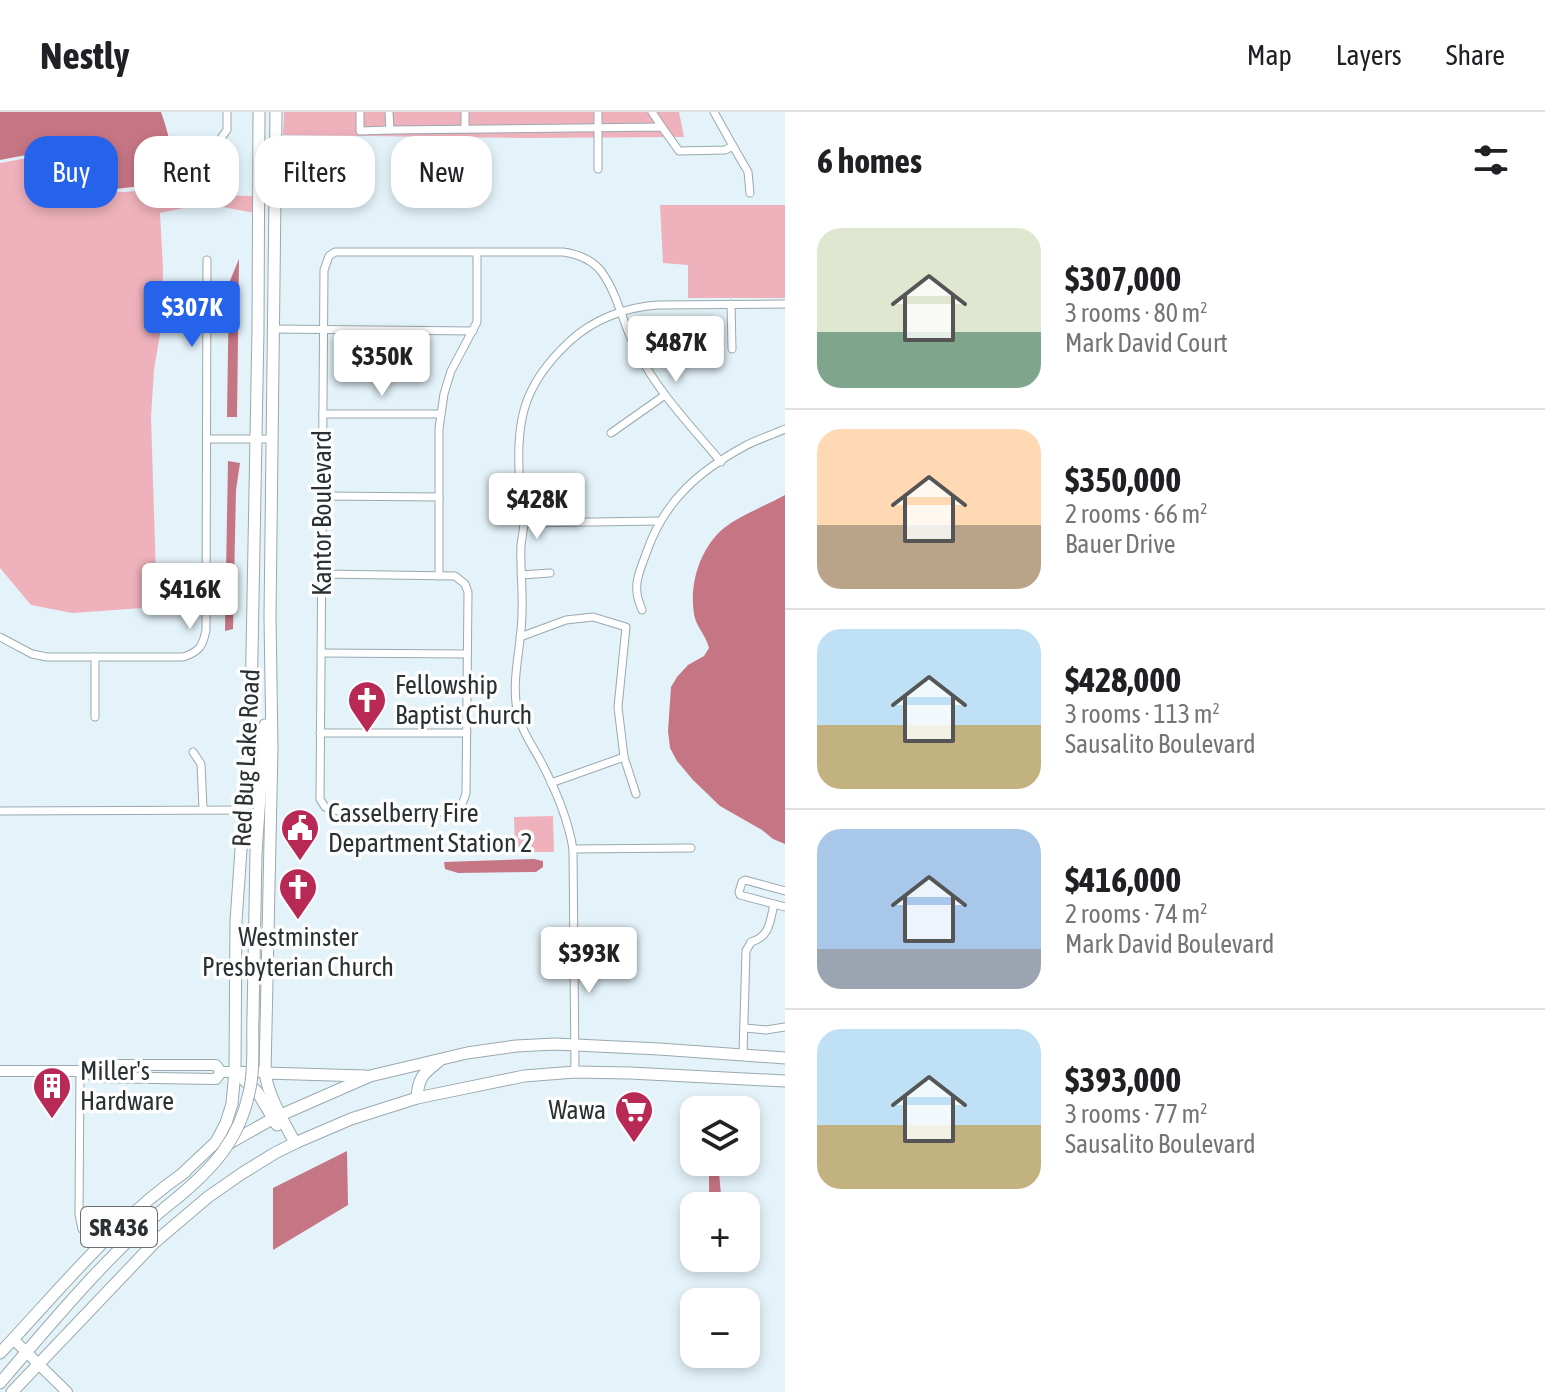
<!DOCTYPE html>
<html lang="en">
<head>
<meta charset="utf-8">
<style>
  body { margin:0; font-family:"Asap Condensed",sans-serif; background:#f2f2f2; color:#202124; height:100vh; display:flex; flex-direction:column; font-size:30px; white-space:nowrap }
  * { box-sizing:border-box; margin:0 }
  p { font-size:26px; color:#757577 }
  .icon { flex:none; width:44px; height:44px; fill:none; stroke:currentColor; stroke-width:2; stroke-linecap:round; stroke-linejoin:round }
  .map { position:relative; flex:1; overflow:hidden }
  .drawer { display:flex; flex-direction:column; background:#fff; width:760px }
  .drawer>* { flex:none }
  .hud { position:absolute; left:24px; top:24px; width:640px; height:72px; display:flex; gap:16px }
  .buttons { position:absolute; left:680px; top:984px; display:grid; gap:16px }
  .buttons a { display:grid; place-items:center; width:80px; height:80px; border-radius:16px; background:#fff; box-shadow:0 4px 12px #0003; font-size:40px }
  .price { position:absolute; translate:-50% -68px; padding:0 18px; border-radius:8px; background:#fff; color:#222; font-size:26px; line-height:52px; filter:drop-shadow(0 2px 4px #0008) }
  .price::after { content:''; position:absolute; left:50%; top:48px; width:24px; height:18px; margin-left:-12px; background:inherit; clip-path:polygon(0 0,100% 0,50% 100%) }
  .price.on { background:#2563eb; color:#fff }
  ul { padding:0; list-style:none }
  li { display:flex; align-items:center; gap:24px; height:200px; padding:0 32px }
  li+li { border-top:2px solid #e0e0e0 }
  li span { display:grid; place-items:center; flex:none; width:224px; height:160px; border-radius:24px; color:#555 }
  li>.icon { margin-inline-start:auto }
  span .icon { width:96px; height:96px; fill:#fffc; stroke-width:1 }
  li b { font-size:34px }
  h2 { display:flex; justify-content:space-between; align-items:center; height:96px; padding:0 32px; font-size:34px }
  .chip { padding:0 28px; border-radius:24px; background:#fff; box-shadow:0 4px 12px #0003; font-size:28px; line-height:72px }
  .chip.on { background:#2563eb; color:#fff }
  header { display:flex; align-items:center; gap:48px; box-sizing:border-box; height:112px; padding:0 40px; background:#fff; border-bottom:2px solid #e0e0e0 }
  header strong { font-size:38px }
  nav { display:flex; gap:44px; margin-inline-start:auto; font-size:28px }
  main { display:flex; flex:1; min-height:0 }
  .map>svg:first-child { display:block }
  .green { fill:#efb2bc }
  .water { fill:#c67584 }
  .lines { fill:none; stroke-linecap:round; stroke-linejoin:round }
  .street-casing { stroke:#9aa8af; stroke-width:9 }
  .secondary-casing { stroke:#9aa8af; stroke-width:12 }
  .primary-casing { stroke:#9aa8af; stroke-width:13 }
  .street { stroke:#fff; stroke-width:7 }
  .secondary { stroke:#fff; stroke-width:10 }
  .primary { stroke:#fff; stroke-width:11 }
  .primary-bridge-casing { stroke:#9aa8af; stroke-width:13; stroke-linecap:butt }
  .primary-bridge { stroke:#fff; stroke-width:11 }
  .labels { text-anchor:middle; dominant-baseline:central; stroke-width:7; stroke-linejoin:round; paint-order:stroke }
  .shield { fill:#fdfdfd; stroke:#6a6e70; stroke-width:2 }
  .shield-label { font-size:24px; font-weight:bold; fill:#2b3133 }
  .street-label { font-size:26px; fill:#2b3133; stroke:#fdfdfd }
  .poi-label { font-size:26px; fill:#2b3133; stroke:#fdfdfd; text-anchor:start }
</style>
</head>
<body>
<header>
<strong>Nestly</strong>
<nav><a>Map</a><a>Layers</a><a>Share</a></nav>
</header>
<main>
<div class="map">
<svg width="785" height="1280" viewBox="0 0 785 1280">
  <rect width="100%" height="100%" fill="#e4f3fa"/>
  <g class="green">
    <polygon points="284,0 679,0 684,25 527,26 283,23"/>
    <path d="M72 43H92L102 46C104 54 102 66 106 73 112 86 145 77 157 75V82L254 84V101L223 95 198 93 160 101 163 155 162 210 154 258 151 305 157 495 72 501 31 493 0 456V51L38 44 53 45Z"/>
    <polygon points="660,93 785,93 785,186 688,186 688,153 663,151"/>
    <polygon points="553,704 554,740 515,740 514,705"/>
  </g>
  <g class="water">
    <path d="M0 0H161C168 20 179 54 165 71L116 77 109 72 107 48 105 44 93 40 53 42 37 41 0 48Z"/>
    <polygon points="239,147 237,305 227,305 229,171"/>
    <polygon points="228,349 240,351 236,378 233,517 225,519"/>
    <path d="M785 383V732L773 727 762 718 720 694 693 668 677 649 670 636 668 619 671 575 677 565 688 553 704 544 709 536C706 523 696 515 694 502 689 472 700 436 724 416 739 404 767 393 785 383Z"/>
    <polygon points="534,747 543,749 543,755 536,760 458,761 445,757 444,750"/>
    <polygon points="347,1039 348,1093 273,1138 273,1076"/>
    <polygon points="709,1050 718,1050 722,1094 709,1094"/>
  </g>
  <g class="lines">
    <g class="street-casing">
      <g id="street">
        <polyline points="360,0 360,19 390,18"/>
        <polyline points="389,0 390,18 662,15 679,39 725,38 733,34 714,0"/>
        <polyline points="465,0 465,17"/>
        <polyline points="598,0 598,57"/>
        <polyline points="652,0 662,15"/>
        <polyline points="216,33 227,18 227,0"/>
        <polyline points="733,34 748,60 750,81"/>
        <polyline points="731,192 732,237"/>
        <polyline points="273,217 473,219"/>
        <polyline points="323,302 441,302"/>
        <polyline points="611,321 665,283"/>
        <polyline points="207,327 271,327"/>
        <polyline points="323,384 439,385"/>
        <polyline points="524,411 660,409"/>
        <path d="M322 462 455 464 465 472 468 480 466 681C463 693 459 697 447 700L338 699 325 695 320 687 324 158 329 144 335 140H563C578 142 591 147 601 159 618 182 623 213 636 237 657 279 691 314 721 350"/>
        <polyline points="521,463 550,461"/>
        <polyline points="439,464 439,316 444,282 451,259 477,210 477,141"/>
        <path d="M642 498C640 492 637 486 637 480 635 467 643 451 647 439 665 388 699 359 745 334 758 327 772 323 785 317"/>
        <path d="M0 525 32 542 47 545H183C199 540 203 534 206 518L207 148"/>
        <polyline points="520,525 566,508 593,505 626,515 618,595 624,645 636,682"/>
        <polyline points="321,541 467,542"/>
        <polyline points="95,545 95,605"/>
        <polyline points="320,621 467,621"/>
        <polyline points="193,640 201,652 203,697"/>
        <polyline points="551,671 624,645"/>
        <polyline points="0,699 245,698"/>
        <polyline points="573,737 691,736"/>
        <polyline points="774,792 740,783 739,780 742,770 745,768 785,779"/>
        <polyline points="745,916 766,918 785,915"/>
        <path d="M743 942 746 839 751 830C770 825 770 809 774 792L785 795"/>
        <polyline points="80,959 79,1102 82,1117 100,1135"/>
        <path d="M575 960 573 737C568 706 554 674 539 646 531 632 522 619 518 603 510 568 522 535 522 500 523 477 520 455 521 433 522 425 524 417 524 408 523 398 521 388 520 378 516 313 519 276 570 229 594 207 626 195 658 193L785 192"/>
      </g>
    </g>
    <g class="secondary-casing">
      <g id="secondary">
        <polyline points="0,959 87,959 94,953 216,953 221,960"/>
        <polyline points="87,959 94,965 216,967 221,960 259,960"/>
        <polyline points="13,1227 67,1280"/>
      </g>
    </g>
    <g class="primary-casing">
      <g id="primary">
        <path d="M276 0 270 505 272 636 265 961C269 986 283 1008 295 1031"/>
        <polyline points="253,906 256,741 265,613"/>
        <polyline points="235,959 258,981 277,1013"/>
        <polyline points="265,961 365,964"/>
        <path d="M417 986C418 965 424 961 439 949"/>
        <polyline points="226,1033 274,1006 370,964 467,941 516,934 555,932 659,937 785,946"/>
        <polyline points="182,1062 216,1030 226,1011 232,992 235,959 236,809 251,595 258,217 259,0"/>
        <path d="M0 1241C59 1179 114 1109 185 1060"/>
        <path d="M0 1271C53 1209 113 1136 177 1086"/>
        <polyline points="12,1280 155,1130 208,1085 241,1062 275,1041 295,1031 351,1007 417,986 524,964 575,960 630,961 785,969"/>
      </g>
    </g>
    <use href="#street" class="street"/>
    <use href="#secondary" class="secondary"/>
    <use href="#primary" class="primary"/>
    <g class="primary-bridge-casing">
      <path id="primary-bridge" d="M177 1086C213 1056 239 1028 249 981 255 957 252 930 253 906"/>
    </g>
    <use href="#primary-bridge" class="primary-bridge"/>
  </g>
  <defs>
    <g id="church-pin" transform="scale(2)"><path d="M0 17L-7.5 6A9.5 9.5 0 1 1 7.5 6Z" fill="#b82955" stroke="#fdfdfd"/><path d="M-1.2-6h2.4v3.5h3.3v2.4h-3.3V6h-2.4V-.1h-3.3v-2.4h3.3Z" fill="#fff"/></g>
    <g id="civic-pin" transform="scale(2)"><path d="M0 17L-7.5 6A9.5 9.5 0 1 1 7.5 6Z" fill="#b82955" stroke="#fdfdfd"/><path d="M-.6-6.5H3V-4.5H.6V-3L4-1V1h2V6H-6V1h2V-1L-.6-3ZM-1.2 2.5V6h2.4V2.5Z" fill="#fff"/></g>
    <g id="building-pin" transform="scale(2)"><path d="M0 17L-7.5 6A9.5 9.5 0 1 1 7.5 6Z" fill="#b82955" stroke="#fdfdfd"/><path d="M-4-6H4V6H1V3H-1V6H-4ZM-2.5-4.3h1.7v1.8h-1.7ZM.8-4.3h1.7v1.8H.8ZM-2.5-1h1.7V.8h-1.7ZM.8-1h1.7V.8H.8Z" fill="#fff"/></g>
    <g id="supermarket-pin" transform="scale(2)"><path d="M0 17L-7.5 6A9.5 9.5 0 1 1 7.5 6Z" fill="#b82955" stroke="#fdfdfd"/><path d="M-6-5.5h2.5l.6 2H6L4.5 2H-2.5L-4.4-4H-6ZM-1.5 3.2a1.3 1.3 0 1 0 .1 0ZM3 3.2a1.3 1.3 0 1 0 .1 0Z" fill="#fff"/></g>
  </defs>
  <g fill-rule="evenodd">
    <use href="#church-pin" x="367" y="588"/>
    <use href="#civic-pin" x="300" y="716"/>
    <use href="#church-pin" x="298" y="775"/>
    <use href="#building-pin" x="52" y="974"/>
    <use href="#supermarket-pin" x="634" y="998"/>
  </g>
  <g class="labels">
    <rect class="shield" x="81" y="1095" width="76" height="40" rx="6"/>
    <g class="shield-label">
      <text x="119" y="1115">SR 436</text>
    </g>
    <g class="street-label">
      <text transform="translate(322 401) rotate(-90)">Kantor Boulevard</text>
      <text transform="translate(246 646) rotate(-87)">Red Bug Lake Road</text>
    </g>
    <g class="poi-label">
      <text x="395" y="573">Fellowship<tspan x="395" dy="30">Baptist Church</tspan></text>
      <text x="328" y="701">Casselberry Fire<tspan x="328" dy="30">Department Station 2</tspan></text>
      <text x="298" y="825" text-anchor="middle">Westminster<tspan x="298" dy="30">Presbyterian Church</tspan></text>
      <text x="80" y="959">Miller's<tspan x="80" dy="30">Hardware</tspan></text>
      <text x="606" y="998" text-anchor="end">Wawa</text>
    </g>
  </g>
</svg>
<div class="buttons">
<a><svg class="icon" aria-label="layers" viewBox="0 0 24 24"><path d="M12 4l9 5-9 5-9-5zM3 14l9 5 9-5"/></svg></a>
<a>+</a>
<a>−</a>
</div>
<b class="price on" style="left:192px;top:237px">$307K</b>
<b class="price" style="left:676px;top:272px">$487K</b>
<b class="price" style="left:382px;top:286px">$350K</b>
<b class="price" style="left:537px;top:429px">$428K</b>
<b class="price" style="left:190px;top:519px">$416K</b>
<b class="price" style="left:589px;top:883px">$393K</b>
<div class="hud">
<a class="chip on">Buy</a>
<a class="chip">Rent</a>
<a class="chip">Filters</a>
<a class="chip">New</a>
</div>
</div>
<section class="drawer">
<h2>6 homes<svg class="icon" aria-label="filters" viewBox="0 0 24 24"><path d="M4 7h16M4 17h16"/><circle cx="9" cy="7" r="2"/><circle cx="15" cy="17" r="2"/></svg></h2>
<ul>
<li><span style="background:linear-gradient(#dfe7d0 65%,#7fa58c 0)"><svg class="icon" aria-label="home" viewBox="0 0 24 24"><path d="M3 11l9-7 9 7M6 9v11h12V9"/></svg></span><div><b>$307,000</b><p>3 rooms · 80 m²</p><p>Mark David Court</p></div></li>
<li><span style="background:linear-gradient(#ffd9b3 60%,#b9a48a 0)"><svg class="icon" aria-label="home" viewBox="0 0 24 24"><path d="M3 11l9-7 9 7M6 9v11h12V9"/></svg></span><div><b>$350,000</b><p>2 rooms · 66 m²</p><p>Bauer Drive</p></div></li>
<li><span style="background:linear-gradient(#bfe0f5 60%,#c2b280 0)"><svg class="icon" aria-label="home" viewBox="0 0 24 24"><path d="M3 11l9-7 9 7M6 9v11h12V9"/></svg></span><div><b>$428,000</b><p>3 rooms · 113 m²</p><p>Sausalito Boulevard</p></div></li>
<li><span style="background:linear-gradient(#a9c7e8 75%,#9aa5b1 0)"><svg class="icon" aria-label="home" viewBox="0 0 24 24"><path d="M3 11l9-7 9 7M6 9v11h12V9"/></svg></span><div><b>$416,000</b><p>2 rooms · 74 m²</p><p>Mark David Boulevard</p></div></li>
<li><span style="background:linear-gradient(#bfe0f5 60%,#c2b280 0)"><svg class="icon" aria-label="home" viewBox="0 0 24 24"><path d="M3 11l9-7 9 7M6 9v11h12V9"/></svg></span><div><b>$393,000</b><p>3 rooms · 77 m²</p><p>Sausalito Boulevard</p></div></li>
</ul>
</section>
</main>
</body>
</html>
